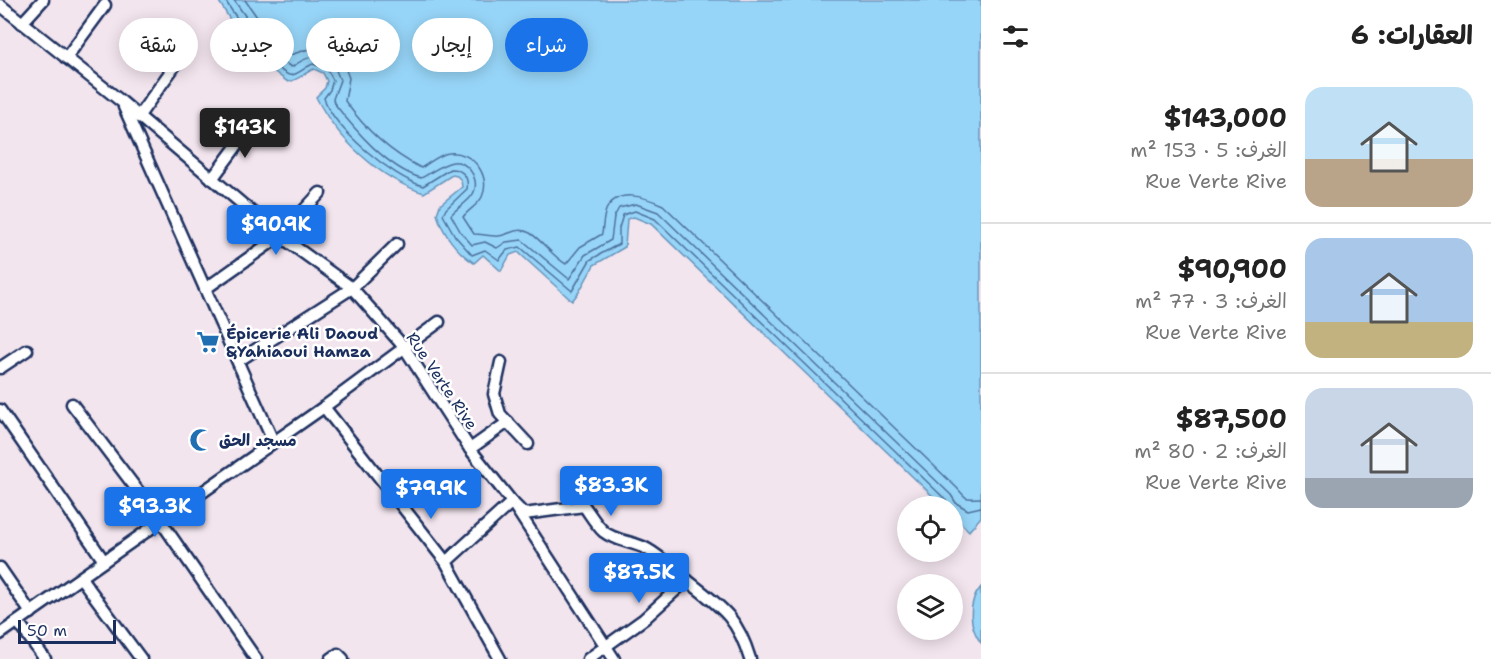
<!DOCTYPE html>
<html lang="ar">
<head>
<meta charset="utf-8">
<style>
  body { margin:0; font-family:"Shantell Sans","Playpen Sans Arabic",sans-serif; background:#f2f2f2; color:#222; direction:rtl; height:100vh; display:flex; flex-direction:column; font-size:22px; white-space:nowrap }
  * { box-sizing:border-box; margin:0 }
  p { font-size:20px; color:#767676 }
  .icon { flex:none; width:33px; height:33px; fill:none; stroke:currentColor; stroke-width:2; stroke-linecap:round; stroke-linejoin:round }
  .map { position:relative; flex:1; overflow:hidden; direction:ltr }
  .side { display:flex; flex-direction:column; background:#fff; width:510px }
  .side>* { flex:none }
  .top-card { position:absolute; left:18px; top:18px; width:570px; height:54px; direction:rtl; display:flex; gap:12px }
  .controls { position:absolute; left:897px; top:496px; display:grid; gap:12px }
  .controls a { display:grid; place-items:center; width:66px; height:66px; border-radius:50%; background:#fff; box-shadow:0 3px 15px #0003; font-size:30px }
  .scale { position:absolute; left:18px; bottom:15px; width:98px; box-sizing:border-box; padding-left:6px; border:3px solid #1b2f5e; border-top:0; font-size:16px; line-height:21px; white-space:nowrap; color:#1b2f5e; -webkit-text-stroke:4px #fff; paint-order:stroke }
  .price { position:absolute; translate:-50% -51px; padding:0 14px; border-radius:6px; background:#1a73e8; color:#fff; font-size:20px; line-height:39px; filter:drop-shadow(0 2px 3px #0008) }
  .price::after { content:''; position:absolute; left:50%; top:36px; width:18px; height:14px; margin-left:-9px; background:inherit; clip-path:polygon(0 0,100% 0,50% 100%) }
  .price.current { background:#222; color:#fff }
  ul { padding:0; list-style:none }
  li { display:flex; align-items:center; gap:18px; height:150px; padding:0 18px }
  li+li { border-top:2px solid #e0e0e0 }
  li span { display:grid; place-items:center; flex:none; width:168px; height:120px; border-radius:18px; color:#555 }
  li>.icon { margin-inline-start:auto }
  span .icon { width:72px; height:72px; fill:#fffc; stroke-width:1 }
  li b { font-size:26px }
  h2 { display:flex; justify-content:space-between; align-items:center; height:72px; padding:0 18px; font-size:26px }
  .chip { padding:0 21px; border-radius:27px; background:#fff; box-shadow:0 3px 15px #0003; font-size:21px; line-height:54px }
  .chip.current { background:#1a73e8; color:#fff }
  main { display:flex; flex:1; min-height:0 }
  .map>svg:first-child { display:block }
  .water { fill:#97d5f8; stroke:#6593ba; stroke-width:1.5 }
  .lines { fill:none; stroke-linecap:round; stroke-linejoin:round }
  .shore { stroke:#4d719c; stroke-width:1.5 }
  .minor-casing { stroke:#1b2f5e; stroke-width:15 }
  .minor { stroke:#fff; stroke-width:10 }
  .labels { text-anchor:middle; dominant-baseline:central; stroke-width:5; stroke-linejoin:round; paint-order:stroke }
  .poi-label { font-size:16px; font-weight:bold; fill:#1b2f5e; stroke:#fff; text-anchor:start }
  .street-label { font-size:16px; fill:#1b2f5e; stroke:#fff }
</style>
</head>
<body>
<main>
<section class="side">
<h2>العقارات: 6<svg class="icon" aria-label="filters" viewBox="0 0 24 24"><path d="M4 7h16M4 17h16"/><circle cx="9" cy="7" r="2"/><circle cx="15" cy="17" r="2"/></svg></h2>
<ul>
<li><span style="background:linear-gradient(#bfe0f5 60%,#b9a48a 0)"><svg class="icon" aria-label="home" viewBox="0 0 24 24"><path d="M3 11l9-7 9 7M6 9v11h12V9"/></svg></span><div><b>$143,000</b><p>الغرف: 5 · 153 m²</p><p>Rue Verte Rive</p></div></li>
<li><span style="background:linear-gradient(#a9c7e8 70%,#c2b280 0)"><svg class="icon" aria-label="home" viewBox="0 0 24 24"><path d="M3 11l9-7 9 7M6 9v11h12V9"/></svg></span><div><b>$90,900</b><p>الغرف: 3 · 77 m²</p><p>Rue Verte Rive</p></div></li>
<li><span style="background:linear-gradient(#c9d6e8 75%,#9aa5b1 0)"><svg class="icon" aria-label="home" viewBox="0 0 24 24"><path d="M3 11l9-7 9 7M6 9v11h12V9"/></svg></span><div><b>$87,500</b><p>الغرف: 2 · 80 m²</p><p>Rue Verte Rive</p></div></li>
</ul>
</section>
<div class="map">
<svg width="981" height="659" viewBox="0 0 981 659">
  <rect width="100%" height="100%" fill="#f3e5ee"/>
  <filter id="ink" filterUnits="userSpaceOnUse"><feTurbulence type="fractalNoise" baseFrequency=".0167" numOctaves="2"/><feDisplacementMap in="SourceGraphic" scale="12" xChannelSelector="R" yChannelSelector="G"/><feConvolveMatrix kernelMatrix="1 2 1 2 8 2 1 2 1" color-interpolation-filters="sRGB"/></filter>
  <g filter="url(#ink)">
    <g class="water">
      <path d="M218 0H981V517L969 531 953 515 952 507H944L651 224 634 217 627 219 625 247 594 265 579 292 572 301 518 252 510 255 501 271 483 255 474 263C457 252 443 234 437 214L440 205 462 187 461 180 457 176 452 175 424 193C380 179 337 139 316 97L325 88 327 81 323 73 314 69C304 73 299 80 288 82 259 63 235 29 218 0Z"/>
      <path d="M981 587V643C969 627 967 603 981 587Z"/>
    </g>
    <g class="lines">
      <g class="shore">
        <path d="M225 0C234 15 273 70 289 75 296 77 306 66 313 64L327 69 333 80 330 90 324 98C334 129 392 177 423 186L450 169C463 169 469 177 467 189L446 209 443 215 455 236 472 255 485 250 499 260 507 250 520 247 572 291 590 260 619 244V228L623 215 635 211 655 219 946 500 948 507"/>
        <path d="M234 0C246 17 274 60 292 67 306 57 317 52 333 63L340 80 333 99 334 103C355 130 387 168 421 178 438 170 454 151 470 170 475 176 477 185 474 192 470 202 457 207 451 215L460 231 472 245 485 242 497 248 506 242 522 240 569 279 585 255 611 240 614 217 619 208 636 204 658 212 951 495 956 503 968 510 981 507"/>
        <path d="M245 0 264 27 290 55 315 47 337 55 343 62 349 78 345 101C365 129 389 152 421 168 430 163 439 154 449 153 472 150 492 176 482 197 478 205 468 210 463 217L474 234C480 234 495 237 498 236 509 235 517 226 530 233 543 241 552 256 566 264L580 247 602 234C603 227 603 218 606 210 617 187 645 197 663 205L957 488C968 501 965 498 981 498"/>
      </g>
      <g class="minor-casing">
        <g id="minor">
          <polyline points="0,5 122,102 280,236 352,288 404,347 470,449 512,502 614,659"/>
          <polyline points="22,23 43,0"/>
          <polyline points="66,58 105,5"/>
          <polyline points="124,107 273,441"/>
          <polyline points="138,117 176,64"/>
          <polyline points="212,179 255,121"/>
          <polyline points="205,289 280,236 320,193"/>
          <polyline points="238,361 352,288 397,244"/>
          <polyline points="501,362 494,394 500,414 528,444"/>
          <polyline points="0,368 27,350"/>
          <polyline points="72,404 160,520 256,659"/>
          <polyline points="324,407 446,562 500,659"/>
          <polyline points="0,410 104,561"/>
          <polyline points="470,449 508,422"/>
          <path d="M446 562 512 502 524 514 584 506C590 514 596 525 604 532 615 541 635 542 647 549 663 558 674 570 688 581 721 607 737 616 750 659"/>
          <polyline points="0,568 31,613"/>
          <polyline points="81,578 141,659"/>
          <polyline points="18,622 45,659"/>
          <polyline points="0,634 324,407 439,322"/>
          <polyline points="331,659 338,654 343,659"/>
          <polyline points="588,659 644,619 687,580"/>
        </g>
      </g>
      <use href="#minor" class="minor"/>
    </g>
  </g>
  <defs>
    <g id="supermarket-bare" transform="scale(1.8)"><path d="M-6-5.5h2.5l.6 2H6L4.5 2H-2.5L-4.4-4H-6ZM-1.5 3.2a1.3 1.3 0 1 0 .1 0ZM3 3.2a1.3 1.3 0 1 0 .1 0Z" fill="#1f6fb2" stroke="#fff" stroke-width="2.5" paint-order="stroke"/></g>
    <g id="mosque-bare" transform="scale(1.8)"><path d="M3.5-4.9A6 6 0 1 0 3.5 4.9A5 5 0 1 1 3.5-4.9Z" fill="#1f6fb2" stroke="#fff" stroke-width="2.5" paint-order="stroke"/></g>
  </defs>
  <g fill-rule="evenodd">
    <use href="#supermarket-bare" x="208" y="342"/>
    <use href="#mosque-bare" x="201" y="440"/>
  </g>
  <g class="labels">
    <g class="poi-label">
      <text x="226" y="333">Épicerie Ali Daoud<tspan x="226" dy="18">&amp;Yahiaoui Hamza</tspan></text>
      <text x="219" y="440">مسجد الحق</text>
    </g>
    <g class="street-label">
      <text transform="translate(442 381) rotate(56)">Rue Verte Rive</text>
    </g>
  </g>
</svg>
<div class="controls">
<a><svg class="icon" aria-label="locate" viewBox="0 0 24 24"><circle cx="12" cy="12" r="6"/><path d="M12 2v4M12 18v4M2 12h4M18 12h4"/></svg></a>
<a><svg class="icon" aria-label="layers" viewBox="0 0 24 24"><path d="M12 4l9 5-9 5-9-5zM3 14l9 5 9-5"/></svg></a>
</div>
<div class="scale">50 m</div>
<b class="price current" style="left:245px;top:159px">$143K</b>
<b class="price" style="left:276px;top:256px">$90.9K</b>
<b class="price" style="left:611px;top:517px">$83.3K</b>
<b class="price" style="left:431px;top:520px">$79.9K</b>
<b class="price" style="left:155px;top:538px">$93.3K</b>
<b class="price" style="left:639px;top:604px">$87.5K</b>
<div class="top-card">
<a class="chip current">شراء</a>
<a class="chip">إيجار</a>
<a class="chip">تصفية</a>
<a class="chip">جديد</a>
<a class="chip">شقة</a>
</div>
</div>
</main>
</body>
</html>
